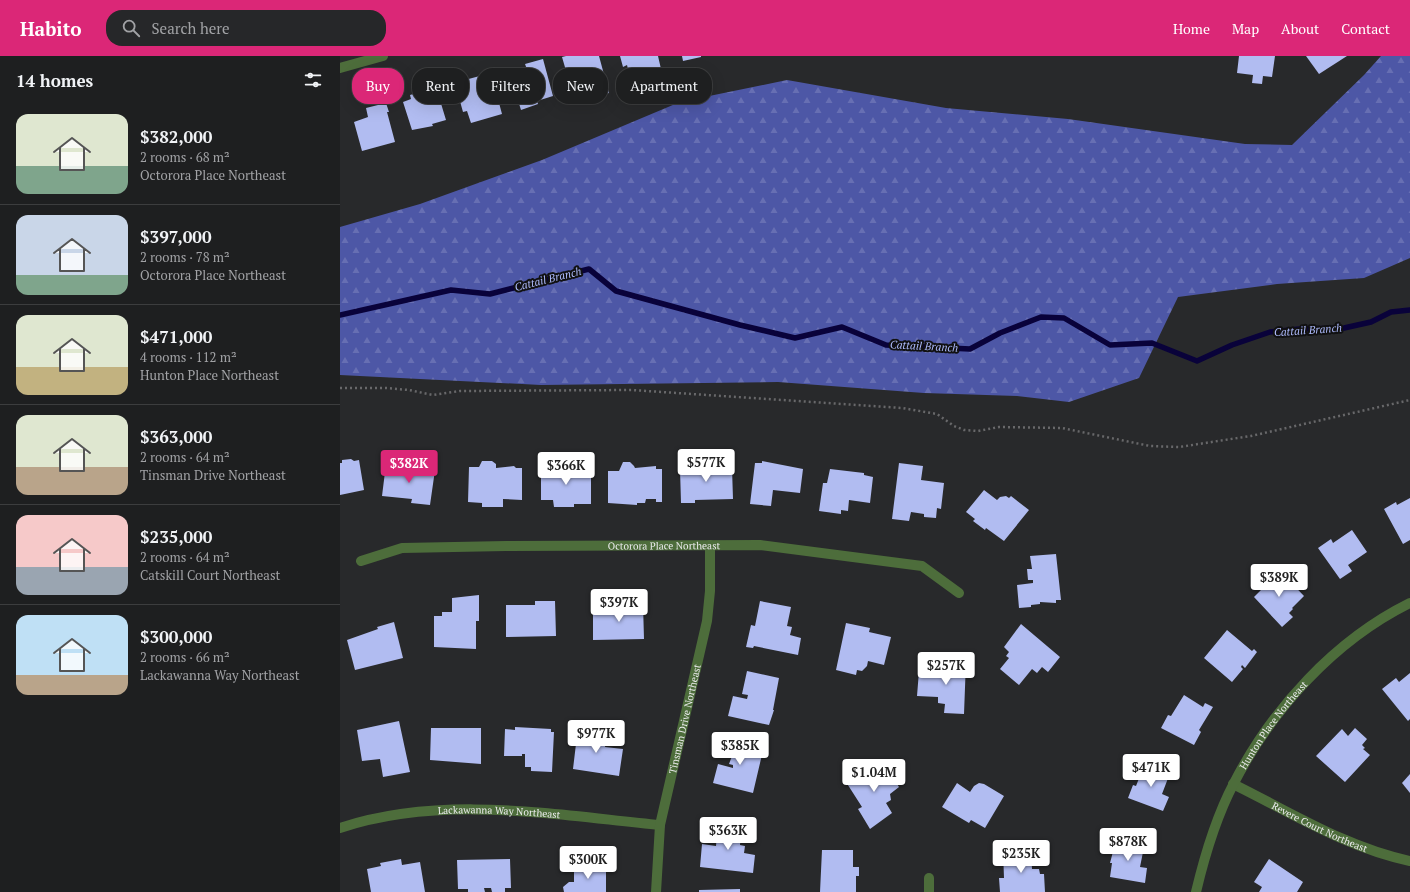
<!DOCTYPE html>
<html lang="en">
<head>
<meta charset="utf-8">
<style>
  body { margin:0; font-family:"PT Serif",serif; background:#262729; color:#f1f3f6; height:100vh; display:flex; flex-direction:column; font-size:15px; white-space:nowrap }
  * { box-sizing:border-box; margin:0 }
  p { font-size:13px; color:#a1a2a5 }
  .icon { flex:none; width:22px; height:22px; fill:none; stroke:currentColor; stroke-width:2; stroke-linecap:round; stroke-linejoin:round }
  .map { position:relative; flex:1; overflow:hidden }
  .sheet { display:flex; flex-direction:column; background:#1e1f20; width:340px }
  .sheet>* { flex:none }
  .hud { position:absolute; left:12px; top:12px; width:380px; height:36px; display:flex; gap:8px }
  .price { position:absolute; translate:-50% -34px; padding:0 9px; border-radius:4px; background:#fff; color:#222; font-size:13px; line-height:26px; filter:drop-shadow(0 1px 2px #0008) }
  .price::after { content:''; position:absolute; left:50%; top:24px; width:12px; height:9px; margin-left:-6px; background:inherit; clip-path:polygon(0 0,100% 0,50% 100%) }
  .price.on { background:#db2777; color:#fff }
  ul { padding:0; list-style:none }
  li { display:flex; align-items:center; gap:12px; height:100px; padding:0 16px }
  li+li { border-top:1px solid #3c3d3e }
  li span { display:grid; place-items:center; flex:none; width:112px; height:80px; border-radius:12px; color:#555 }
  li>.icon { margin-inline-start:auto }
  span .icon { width:48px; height:48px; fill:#fffc; stroke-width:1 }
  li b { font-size:17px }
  h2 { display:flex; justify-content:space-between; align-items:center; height:48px; padding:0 16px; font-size:17px }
  .pill { padding:0 14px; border-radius:16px; background:#1e1f20; box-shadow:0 4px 16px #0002,0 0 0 1px #3c3d3e; font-size:14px; line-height:36px }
  .pill.on { background:#db2777; color:#fff }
  header { display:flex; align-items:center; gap:24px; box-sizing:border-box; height:56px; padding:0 20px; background:#db2777; color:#fff }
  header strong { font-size:19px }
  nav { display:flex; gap:22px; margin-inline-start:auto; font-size:14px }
  .search { width:280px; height:36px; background:#262729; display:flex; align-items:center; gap:10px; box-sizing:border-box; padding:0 14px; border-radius:16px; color:#a1a2a5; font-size:15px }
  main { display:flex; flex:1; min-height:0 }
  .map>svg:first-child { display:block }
  .forest { fill:url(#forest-firs) }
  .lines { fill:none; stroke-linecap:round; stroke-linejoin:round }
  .stream { stroke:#09023a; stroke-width:5.5 }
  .building { fill:#b1bcf1 }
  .path { stroke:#68686a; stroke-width:2.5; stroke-dasharray:2 3; stroke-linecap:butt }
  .street { stroke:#4d6d3b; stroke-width:10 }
  .labels { text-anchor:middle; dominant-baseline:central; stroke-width:4; stroke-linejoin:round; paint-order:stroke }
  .street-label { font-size:10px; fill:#ececee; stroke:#111112 }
  .water-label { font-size:11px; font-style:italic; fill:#aebbfd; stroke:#111112 }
</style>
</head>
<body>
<header>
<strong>Habito</strong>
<div class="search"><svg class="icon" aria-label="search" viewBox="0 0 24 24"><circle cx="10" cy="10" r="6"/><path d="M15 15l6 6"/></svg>Search here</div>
<nav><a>Home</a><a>Map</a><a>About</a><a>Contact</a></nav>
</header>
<main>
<section class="sheet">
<h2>14 homes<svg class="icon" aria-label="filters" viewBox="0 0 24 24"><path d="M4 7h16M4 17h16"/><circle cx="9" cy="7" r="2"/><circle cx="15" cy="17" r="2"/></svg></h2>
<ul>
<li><span style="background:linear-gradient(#dfe7d0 65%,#7fa58c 0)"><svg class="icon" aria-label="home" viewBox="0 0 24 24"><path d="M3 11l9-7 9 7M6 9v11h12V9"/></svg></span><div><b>$382,000</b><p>2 rooms · 68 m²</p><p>Octorora Place Northeast</p></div></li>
<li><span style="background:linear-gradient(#c9d6e8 75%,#7fa58c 0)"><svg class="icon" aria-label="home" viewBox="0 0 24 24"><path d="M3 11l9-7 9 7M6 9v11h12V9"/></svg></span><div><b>$397,000</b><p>2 rooms · 78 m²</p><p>Octorora Place Northeast</p></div></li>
<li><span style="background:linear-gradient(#dfe7d0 65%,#c2b280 0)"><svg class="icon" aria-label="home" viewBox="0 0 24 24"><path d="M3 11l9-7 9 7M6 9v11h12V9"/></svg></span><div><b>$471,000</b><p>4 rooms · 112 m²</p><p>Hunton Place Northeast</p></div></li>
<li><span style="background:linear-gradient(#dfe7d0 65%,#b9a48a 0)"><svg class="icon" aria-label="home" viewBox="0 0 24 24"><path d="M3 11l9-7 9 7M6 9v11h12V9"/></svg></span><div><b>$363,000</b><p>2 rooms · 64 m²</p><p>Tinsman Drive Northeast</p></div></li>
<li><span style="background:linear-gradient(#f6c9c9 65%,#9aa5b1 0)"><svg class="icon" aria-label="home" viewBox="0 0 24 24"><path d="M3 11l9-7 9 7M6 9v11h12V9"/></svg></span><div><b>$235,000</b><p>2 rooms · 64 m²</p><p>Catskill Court Northeast</p></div></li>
<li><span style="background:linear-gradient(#bfe0f5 75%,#b9a48a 0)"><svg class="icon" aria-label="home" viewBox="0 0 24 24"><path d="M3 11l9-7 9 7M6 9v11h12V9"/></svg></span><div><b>$300,000</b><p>2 rooms · 66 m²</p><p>Lackawanna Way Northeast</p></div></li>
</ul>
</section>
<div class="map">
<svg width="1070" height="836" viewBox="0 0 1070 836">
  <defs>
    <pattern id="forest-firs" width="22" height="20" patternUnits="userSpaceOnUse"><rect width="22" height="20" fill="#4d57a6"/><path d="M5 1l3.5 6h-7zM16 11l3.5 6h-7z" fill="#676fb3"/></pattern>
  </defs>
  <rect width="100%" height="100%" fill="#28292b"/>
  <polygon class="forest" points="1041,0 1070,0 1070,202 1024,222 937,228 838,241 799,322 729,346 677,340 584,337 438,326 201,329 0,319 0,171 80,148 202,104 340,46 447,24 606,52 728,63 905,88 952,89 1024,19"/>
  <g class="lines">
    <polyline class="stream" points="0,259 111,234 150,238 249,213 276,235 400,269 455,282 502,271 546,289 630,293 660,277 701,261 724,262 770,289 812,287 857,305 892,289 930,276 960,273 1004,272 1031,266 1051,256 1070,254"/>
  </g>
  <g class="building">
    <polygon points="226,0 259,0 269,37 254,41 251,31 236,35 232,24 229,25 222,1"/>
    <polygon points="280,0 318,0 321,13 290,21 287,9 283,11"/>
    <polygon points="342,0 361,0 361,1 343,5"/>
    <polygon points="899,0 935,0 932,21 923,20 922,28 912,27 913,19 897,17"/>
    <polygon points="966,0 1007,0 979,18"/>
    <polygon points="203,3 213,40 197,45 198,48 181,54 171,22 188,16 185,8"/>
    <polygon points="151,17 162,58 131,67 127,55 123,56 116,31 122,29 121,25"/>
    <polygon points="96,31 106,64 92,68 93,70 72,74 63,46 71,43 70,39"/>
    <polygon points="46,47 49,56 47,56 55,86 22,95 14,66 28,61 26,52"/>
    <polygon points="11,403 14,405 19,404 24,434 0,439 0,407 2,407 2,404"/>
    <polygon points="142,405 152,405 156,408 156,412 174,410 176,412 182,412 182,444 163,443 163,451 142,451 142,447 128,446 129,411 139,411"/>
    <polygon points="422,405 463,413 460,437 433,434 431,450 410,448 415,407 422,407"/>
    <polygon points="283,406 290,406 294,410 295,412 316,410 316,413 322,413 322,446 316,446 316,443 306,443 305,447 297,447 297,449 268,447 268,415 279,415"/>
    <polygon points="354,406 365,406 368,408 368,412 386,410 386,413 392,412 393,443 355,444 355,447 341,447 340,413 351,412 351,409"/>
    <polygon points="559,407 583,410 581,424 604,427 601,453 597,452 596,462 584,461 584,458 571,456 569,465 552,463"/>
    <polygon points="46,408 95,414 90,449 71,447 72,443 42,440"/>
    <polygon points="201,412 251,412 251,448 234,448 234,451 214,451 213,444 201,444"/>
    <polygon points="490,413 524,417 524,419 533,421 530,447 509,444 508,455 501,454 501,458 479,455 483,427 487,427"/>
    <polygon points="644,434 657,444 660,441 666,440 669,442 671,440 689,454 664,485 646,472 645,474 633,465 635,463 626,456"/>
    <polygon points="1070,442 1070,484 1063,488 1044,453 1056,446 1057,449"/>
    <polygon points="1012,474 1027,496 1008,509 1012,515 1000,523 978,492 991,483 993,487"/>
    <polygon points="716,498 721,544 716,544 716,547 700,546 700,548 691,549 691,551 679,552 677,529 693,527 693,524 688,524 687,513 692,513 690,500"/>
    <polygon points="940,515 964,540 952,552 953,553 949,557 953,561 942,571 914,541"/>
    <polygon points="139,539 139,565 136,565 136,593 94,591 94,560 102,560 102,556 112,556 112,542"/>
    <polygon points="195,545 215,545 216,580 166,581 166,549 195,549"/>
    <polygon points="420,545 451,551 447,570 452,571 450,579 461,582 458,599 414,590 413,592 406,591 411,569 415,570"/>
    <polygon points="285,548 303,548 304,583 253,584 253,553 286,552"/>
    <polygon points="54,566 63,602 15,614 7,584 38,573 37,571"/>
    <polygon points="506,567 530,572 529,576 551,581 544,609 528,605 527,610 522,615 517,614 516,619 496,614"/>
    <polygon points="681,568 720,601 708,616 702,611 697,617 692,613 679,629 660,613 669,602 666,600 669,596 664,591"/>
    <polygon points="887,574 912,595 914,593 917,596 905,612 902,609 901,611 903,613 892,626 864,602"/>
    <polygon points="605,604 626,605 624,658 604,657 605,648 598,647 598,641 577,640 579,615 605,617"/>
    <polygon points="407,615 439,622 433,654 434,654 429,669 388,660 393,640 407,643 408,639 402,638"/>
    <polygon points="1070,617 1070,663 1068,665 1042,633 1056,622 1059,626"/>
    <polygon points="844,639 863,651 865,647 873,651 859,674 861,676 854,689 821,672 828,659 831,660"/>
    <polygon points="59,665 70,716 43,721 40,703 22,705 17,674"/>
    <polygon points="175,671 211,673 211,676 214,676 212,716 191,715 191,711 185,711 185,698 182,698 182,700 164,700 165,673 175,674"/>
    <polygon points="238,671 258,673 257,678 266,684 265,691 283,693 279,720 233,713"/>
    <polygon points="91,672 141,672 141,708 90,704"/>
    <polygon points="1015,672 1027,683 1022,689 1025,692 1023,693 1030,699 1005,726 976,700 1002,673 1008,680"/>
    <polygon points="389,681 424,690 413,737 373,727 378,708 393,712 393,709 389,708 392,700 385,698"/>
    <polygon points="543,705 559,731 550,738 551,744 546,747 552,757 530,773 518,753 522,751 506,726 532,709 533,711"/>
    <polygon points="805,707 830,717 822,738 829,741 823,755 788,742 793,729 796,730"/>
    <polygon points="1070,718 1070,737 1062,727"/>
    <polygon points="617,727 630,736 634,730 639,727 644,728 664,740 645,772 631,764 629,767 602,751"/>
    <polygon points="378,765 402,767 400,789 405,790 404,797 415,799 413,817 360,811 362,788 376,790"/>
    <polygon points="776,784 802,789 800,796 803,796 800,811 807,812 805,827 770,821 772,807 770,807"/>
    <polygon points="482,794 513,794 513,811 519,811 519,820 516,820 516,836 480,836"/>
    <polygon points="691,794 692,813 699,813 700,818 704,818 705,836 660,836 659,822 664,822 663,795"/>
    <polygon points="61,803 62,809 80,806 85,836 31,836 27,813 41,810 40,807"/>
    <polygon points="170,803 171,832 165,832 165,836 152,836 151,832 144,832 145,836 128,836 128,833 118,833 117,804"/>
    <polygon points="929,803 963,826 957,836 919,836 922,831 914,826"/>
    <polygon points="234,810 263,811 263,815 266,815 266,836 224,836 223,831 229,826 234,826"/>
    <polygon points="400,833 400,836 359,836 359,834"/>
  </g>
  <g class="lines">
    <polyline class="path" points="0,332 46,332 69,334 93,339 120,335 292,334 562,352 597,358 614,370 624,374 638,375 659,371 722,372 810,390 839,391 911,380 1070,344"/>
    <g class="street">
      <polyline points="0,12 43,0"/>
      <path id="s1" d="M21 505 62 492 166 490 420 489 582 510 619 537"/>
      <path id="s2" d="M893 728C950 756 1007 792 1070 805"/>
      <path id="s3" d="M0 772C104 738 215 759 320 769"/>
      <polyline points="589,822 589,836"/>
      <path id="s4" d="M316 836 320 769 367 565 370 535V489"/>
      <path id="s5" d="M856 836C865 798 876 761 894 727 932 653 995 584 1070 547"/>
    </g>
  </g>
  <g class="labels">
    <g class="street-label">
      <text stroke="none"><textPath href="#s1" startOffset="305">Octorora Place Northeast</textPath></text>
      <text stroke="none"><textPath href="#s4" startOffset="176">Tinsman Drive Northeast</textPath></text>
      <text stroke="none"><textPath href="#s5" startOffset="186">Hunton Place Northeast</textPath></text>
      <text stroke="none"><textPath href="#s3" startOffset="161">Lackawanna Way Northeast</textPath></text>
      <text stroke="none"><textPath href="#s2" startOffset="97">Revere Court Northeast</textPath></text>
    </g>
    <g class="water-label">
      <text transform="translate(208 223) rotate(-14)">Cattail Branch</text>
      <text transform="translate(968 274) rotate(-4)">Cattail Branch</text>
      <text transform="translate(584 290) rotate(3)">Cattail Branch</text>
    </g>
  </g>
</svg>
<b class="price" style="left:366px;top:427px">$577K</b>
<b class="price on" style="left:69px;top:428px">$382K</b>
<b class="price" style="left:226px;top:430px">$366K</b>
<b class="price" style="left:939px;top:542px">$389K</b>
<b class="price" style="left:279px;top:567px">$397K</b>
<b class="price" style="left:606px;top:630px">$257K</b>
<b class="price" style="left:256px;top:698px">$977K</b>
<b class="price" style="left:400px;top:710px">$385K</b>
<b class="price" style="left:811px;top:732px">$471K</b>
<b class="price" style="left:534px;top:737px">$1.04M</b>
<b class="price" style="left:388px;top:795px">$363K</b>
<b class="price" style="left:788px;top:806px">$878K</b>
<b class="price" style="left:681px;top:818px">$235K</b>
<b class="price" style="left:248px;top:824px">$300K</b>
<div class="hud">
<a class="pill on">Buy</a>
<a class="pill">Rent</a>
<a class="pill">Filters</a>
<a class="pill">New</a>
<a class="pill">Apartment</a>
</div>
</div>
</main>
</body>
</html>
